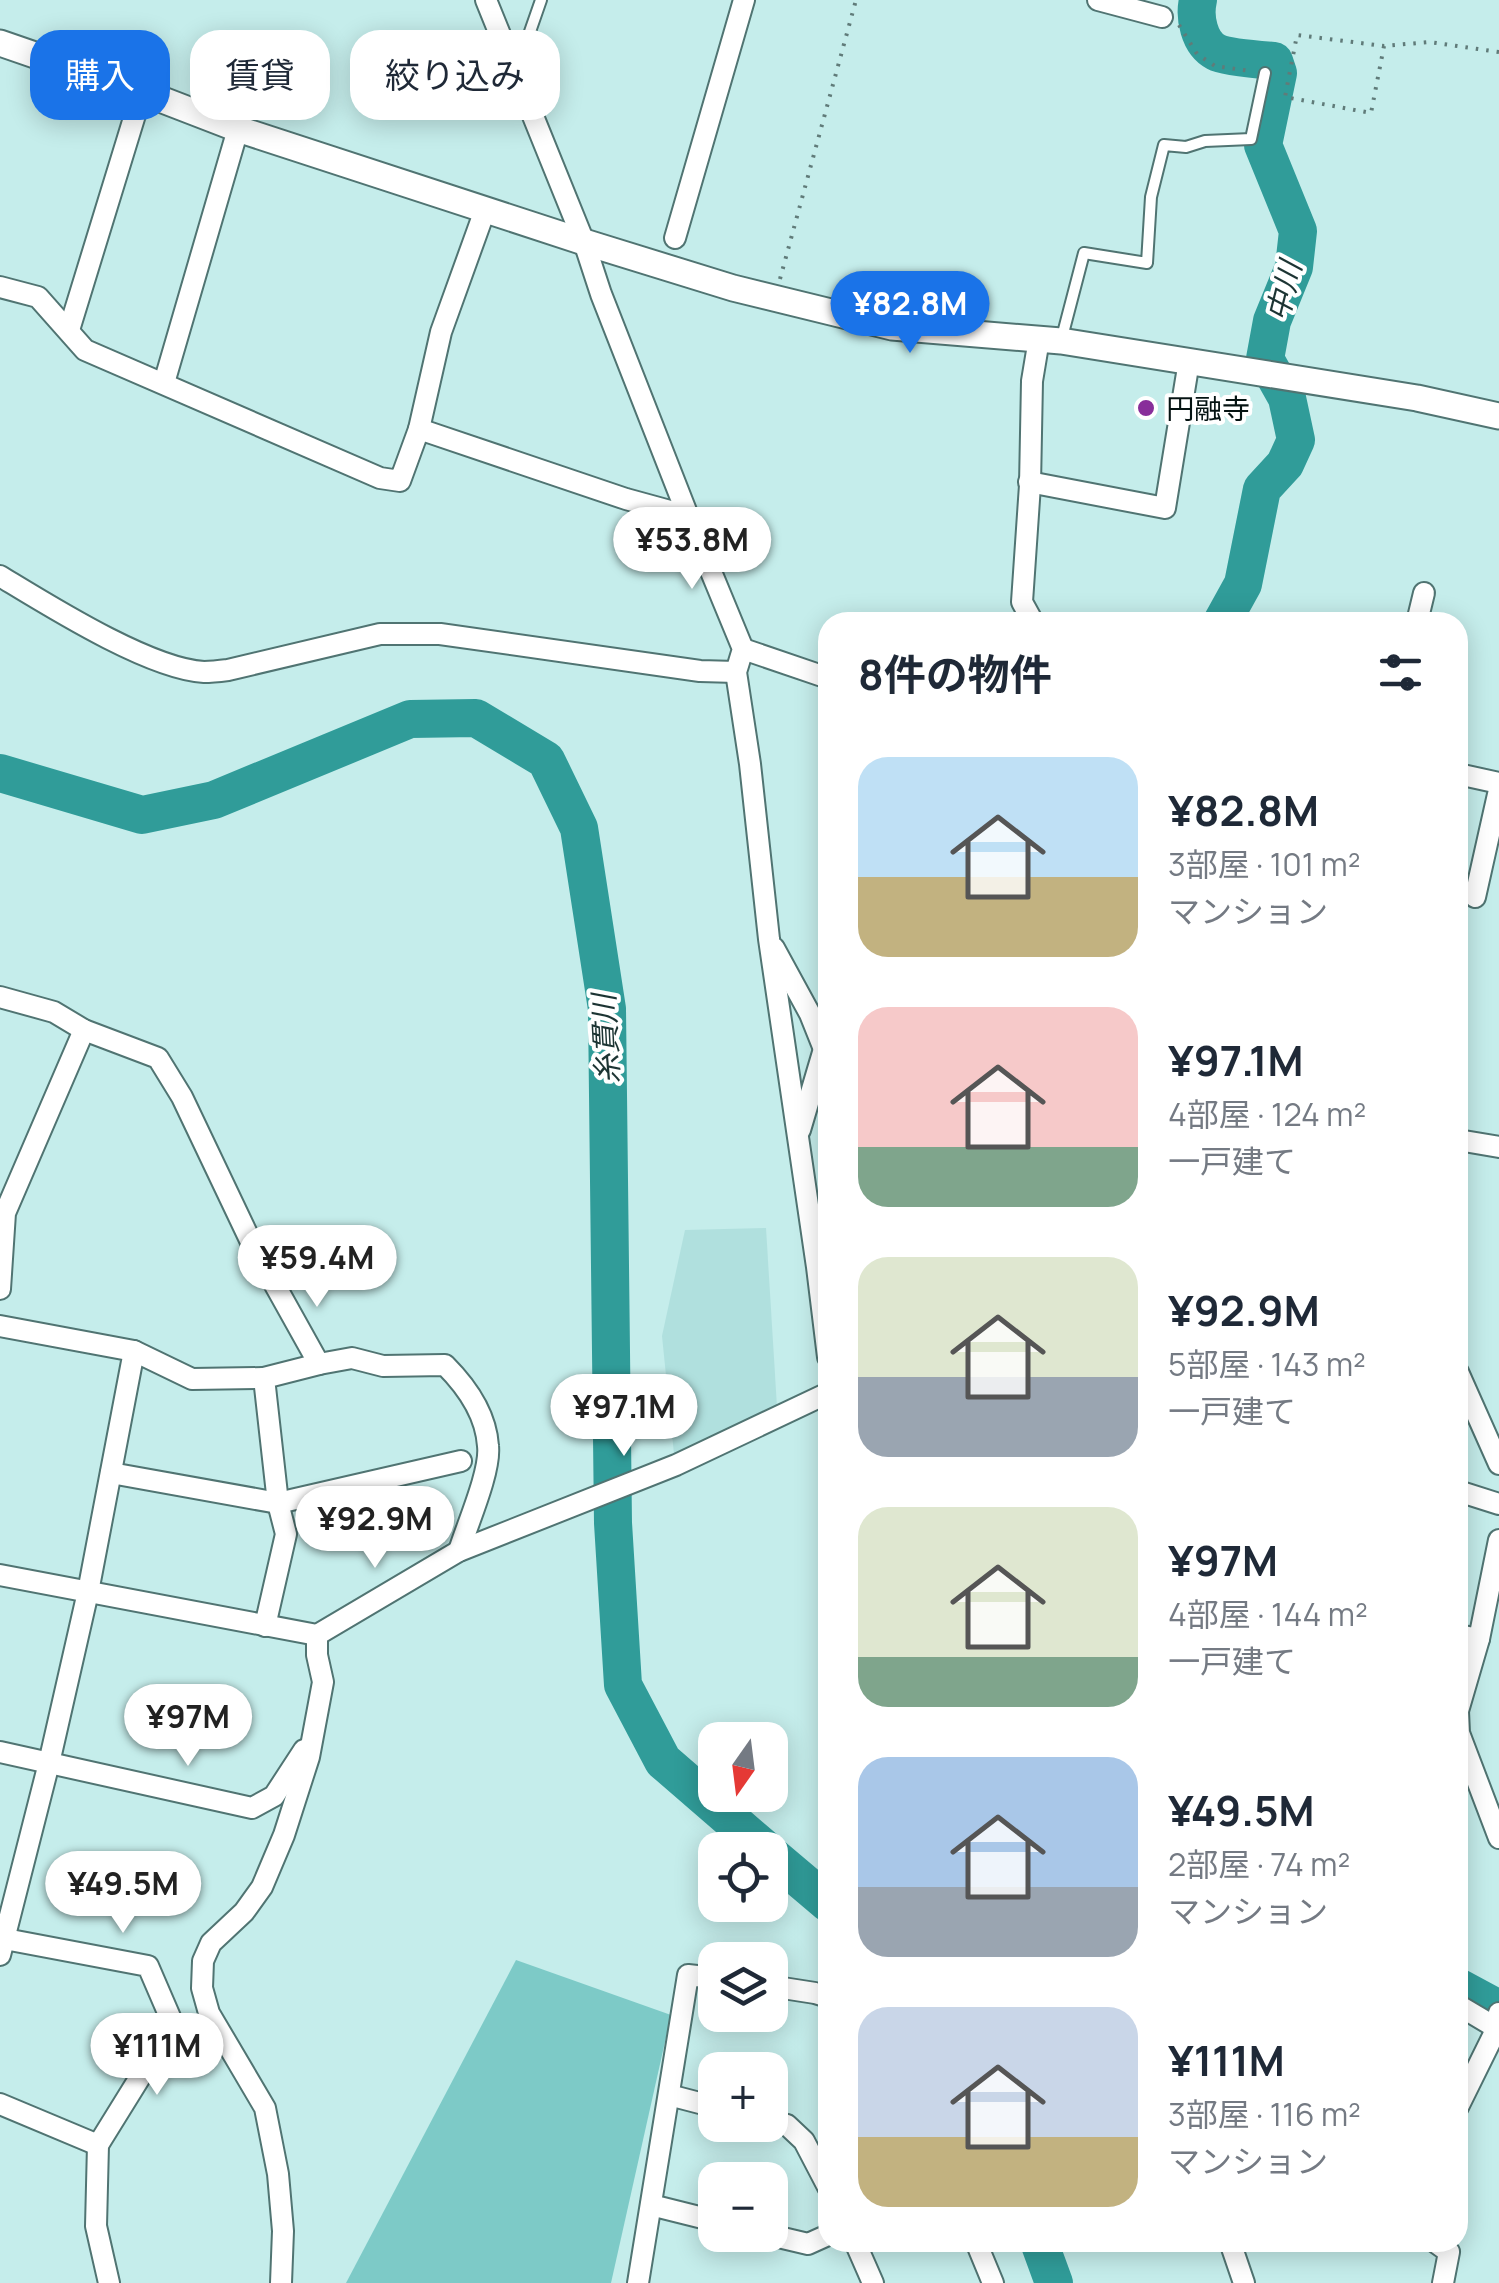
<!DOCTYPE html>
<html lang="ja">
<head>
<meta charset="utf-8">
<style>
  body { margin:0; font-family:Manrope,"Noto Sans JP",sans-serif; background:#f2f2f3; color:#1f2937; height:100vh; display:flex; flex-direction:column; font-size:38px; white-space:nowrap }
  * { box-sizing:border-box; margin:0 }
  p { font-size:32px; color:#747a83 }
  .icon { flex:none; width:55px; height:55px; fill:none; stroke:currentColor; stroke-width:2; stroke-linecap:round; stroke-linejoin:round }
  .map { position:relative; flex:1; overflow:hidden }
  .side { position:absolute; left:818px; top:612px; width:650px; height:1640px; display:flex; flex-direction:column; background:#fff; border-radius:30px; box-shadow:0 5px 25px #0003 }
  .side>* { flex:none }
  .guide { position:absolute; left:30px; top:30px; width:638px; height:90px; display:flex; gap:20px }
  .needle { width:65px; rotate:194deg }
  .fabs { position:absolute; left:698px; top:1722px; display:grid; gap:20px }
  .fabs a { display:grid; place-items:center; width:90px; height:90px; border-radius:20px; background:#fff; box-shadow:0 5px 25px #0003; font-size:50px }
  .price { position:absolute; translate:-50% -85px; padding:0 22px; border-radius:35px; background:#fff; color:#222; font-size:32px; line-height:65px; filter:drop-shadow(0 2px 5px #0008) }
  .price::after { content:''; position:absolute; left:50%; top:60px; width:30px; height:22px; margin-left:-15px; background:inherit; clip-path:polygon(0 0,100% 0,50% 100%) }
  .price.selected { background:#1a73e8; color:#fff }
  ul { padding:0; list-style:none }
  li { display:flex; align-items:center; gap:30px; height:250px; padding:0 40px }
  li span { display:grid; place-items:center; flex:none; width:280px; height:200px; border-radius:30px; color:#555 }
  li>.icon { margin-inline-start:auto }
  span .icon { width:120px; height:120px; fill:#fffc; stroke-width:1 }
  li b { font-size:42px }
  h2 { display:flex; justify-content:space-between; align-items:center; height:120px; padding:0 40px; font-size:42px }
  .tag { padding:0 35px; border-radius:30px; background:#fff; box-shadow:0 5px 25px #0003; font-size:35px; line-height:90px }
  .tag.selected { background:#1a73e8; color:#fff }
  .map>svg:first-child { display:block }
  .built { fill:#b0e0de }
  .green { fill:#7dcac7 }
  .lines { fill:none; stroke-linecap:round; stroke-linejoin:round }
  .river { stroke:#309c99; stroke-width:38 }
  .service-casing { stroke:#507472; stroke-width:14 }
  .minor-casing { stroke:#507472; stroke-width:24 }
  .tertiary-casing { stroke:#507472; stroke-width:29 }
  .path { stroke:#607b79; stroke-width:4; stroke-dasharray:2.5 8; stroke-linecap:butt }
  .service { stroke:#fff; stroke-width:10 }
  .minor { stroke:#fff; stroke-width:20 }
  .tertiary { stroke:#fff; stroke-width:25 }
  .poi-dot { fill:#882e9a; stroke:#fff; stroke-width:4 }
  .labels { text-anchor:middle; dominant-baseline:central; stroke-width:8; stroke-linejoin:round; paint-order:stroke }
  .poi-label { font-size:28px; fill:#051312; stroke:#fff; text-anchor:start }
  .water-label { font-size:30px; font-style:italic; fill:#1c3433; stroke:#fff }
</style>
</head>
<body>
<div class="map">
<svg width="1499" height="2283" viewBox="0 0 1499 2283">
  <rect width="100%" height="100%" fill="#c5edeb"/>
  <polygon class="built" points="766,1228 777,1407 674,1454 662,1336 685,1230"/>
  <polygon class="green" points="516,1960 671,2015 611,2283 346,2283"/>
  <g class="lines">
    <g class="river">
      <path d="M1198 0C1194 17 1199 43 1216 52 1225 57 1262 60 1274 61L1278 73 1263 145 1298 231 1294 267 1272 321 1265 359 1287 398 1296 440 1285 464 1262 489 1243 584 1222 622"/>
      <polyline points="0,773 142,815 214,800 410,719 476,718 546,760 579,828 607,1009 613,1523 623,1685 663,1761 766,1850"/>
      <polyline points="770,1854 828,1903"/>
      <polyline points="1458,1987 1499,2009"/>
      <polyline points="1039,2242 1054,2283"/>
    </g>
    <g class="service-casing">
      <g id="service">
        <polyline points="517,69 541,0"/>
        <polyline points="1061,341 1084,253 1147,263 1151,197 1164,145 1186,147 1205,141 1251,139 1265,73"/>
      </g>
    </g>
    <g class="minor-casing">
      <g id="minor">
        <polyline points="486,0 584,242 601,294 688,516 743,649 736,672 750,764 769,939 817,1267 828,1357"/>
        <polyline points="1098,0 1162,17"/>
        <polyline points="675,238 744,0"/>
        <polyline points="0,287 38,297 85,350 380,478 400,481 419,429 626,499 688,516"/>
        <polyline points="69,330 142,92"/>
        <polyline points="164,383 238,129"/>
        <polyline points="419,429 441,332 485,210"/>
        <polyline points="1029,482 1165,508 1189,361"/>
        <path d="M0 576C48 605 149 669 204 672 212 672 220 671 228 670L380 634H440L700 671 736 672"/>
        <polyline points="1033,622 1022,602 1030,485 1032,381 1039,339"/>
        <polyline points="1417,622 1424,593"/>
        <polyline points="743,649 828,678"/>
        <polyline points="1458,774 1499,783"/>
        <polyline points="1475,897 1499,790"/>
        <polyline points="774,948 810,1014 824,1049"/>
        <path d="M0 997 54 1012 84 1030 158 1058 182 1097 251 1242 319 1364 352 1358 383 1366 445 1365C467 1387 486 1414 488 1446 491 1471 467 1525 459 1551"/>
        <polyline points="800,1130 824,1049 828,1050"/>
        <polyline points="1458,1140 1499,1147"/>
        <polyline points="0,1289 5,1213 84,1030"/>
        <polyline points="0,1326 134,1351 88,1592 49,1763 0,1955"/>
        <polyline points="134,1351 192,1379 264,1378"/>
        <polyline points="1458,1372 1499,1464"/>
        <polyline points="111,1473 278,1503 461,1461"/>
        <polyline points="1458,1491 1499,1504"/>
        <polyline points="1499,1540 1479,1639 1458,1711 1459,1733 1499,1838"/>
        <polyline points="0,1575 317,1635 459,1551 676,1465 828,1393"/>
        <polyline points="265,1626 286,1534 278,1503 264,1378 319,1364"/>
        <polyline points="1458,1635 1479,1639"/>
        <polyline points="0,1752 252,1808 274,1796 304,1750"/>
        <polyline points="0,1938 148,1966 173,2024 98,2145 96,2226 109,2283"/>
        <polyline points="770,1986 815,1993 828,1997"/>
        <polyline points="1458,2005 1495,2027"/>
        <polyline points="669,2095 715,2107"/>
        <polyline points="0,2104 98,2145"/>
        <polyline points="1458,2107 1493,2036 1499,2013"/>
        <polyline points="770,2121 787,2125 804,2141 828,2187"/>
        <polyline points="651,2205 715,2221"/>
        <polyline points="770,2235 808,2244 828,2235"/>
        <polyline points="855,2242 873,2283"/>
        <polyline points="976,2242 993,2283"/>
        <polyline points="1230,2242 1244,2283"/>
        <polyline points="1435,2242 1449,2252 1443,2283"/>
        <polyline points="281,2283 283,2231 278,2174 265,2108 209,2013 202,1988 203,1961 211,1943 244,1912 262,1887 284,1835 309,1757 323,1682 317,1655 317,1635"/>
        <polyline points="638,2283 688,1975 715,1978"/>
      </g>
    </g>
    <g class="tertiary-casing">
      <polyline id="tertiary" points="0,43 142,92 238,129 584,242 733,288 892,327 1061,341 1417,398 1499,416"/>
    </g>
    <g class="path">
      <polyline points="1179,25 1197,54 1215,66 1250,71"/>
      <polyline points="1384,46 1371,113 1285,97 1297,35 1384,46 1429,42 1499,52"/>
      <polyline points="780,279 856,0"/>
    </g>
    <use href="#service" class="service"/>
    <use href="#minor" class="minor"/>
    <use href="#tertiary" class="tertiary"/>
  </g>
  <circle class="poi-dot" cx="1146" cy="408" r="10"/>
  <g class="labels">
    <g class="poi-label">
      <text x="1166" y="408">円融寺</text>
    </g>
    <g class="water-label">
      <text transform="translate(1283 291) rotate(-76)">中川</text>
      <text transform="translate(605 1039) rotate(-93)">糸貫川</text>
    </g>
  </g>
</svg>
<div class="fabs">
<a><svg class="needle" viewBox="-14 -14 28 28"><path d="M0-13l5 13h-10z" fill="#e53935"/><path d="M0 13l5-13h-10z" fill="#747a83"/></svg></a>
<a><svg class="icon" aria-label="locate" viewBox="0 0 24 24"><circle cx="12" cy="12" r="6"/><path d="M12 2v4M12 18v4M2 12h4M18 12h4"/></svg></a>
<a><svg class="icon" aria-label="layers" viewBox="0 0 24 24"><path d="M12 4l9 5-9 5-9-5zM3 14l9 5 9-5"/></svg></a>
<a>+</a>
<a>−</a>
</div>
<b class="price selected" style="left:910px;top:356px">¥82.8M</b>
<b class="price" style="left:692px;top:592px">¥53.8M</b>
<b class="price" style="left:317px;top:1310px">¥59.4M</b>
<b class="price" style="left:624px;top:1459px">¥97.1M</b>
<b class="price" style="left:375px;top:1571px">¥92.9M</b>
<b class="price" style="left:188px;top:1769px">¥97M</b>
<b class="price" style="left:123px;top:1936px">¥49.5M</b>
<b class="price" style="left:157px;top:2098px">¥111M</b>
<div class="guide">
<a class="tag selected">購入</a>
<a class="tag">賃貸</a>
<a class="tag">絞り込み</a>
</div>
<section class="side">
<h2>8件の物件<svg class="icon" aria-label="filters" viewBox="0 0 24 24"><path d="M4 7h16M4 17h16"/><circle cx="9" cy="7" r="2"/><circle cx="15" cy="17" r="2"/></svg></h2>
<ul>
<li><span style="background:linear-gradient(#bfe0f5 60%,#c2b280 0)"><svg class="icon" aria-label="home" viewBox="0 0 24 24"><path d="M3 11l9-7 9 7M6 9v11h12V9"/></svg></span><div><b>¥82.8M</b><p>3部屋 · 101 m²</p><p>マンション</p></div></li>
<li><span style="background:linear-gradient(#f6c9c9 70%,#7fa58c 0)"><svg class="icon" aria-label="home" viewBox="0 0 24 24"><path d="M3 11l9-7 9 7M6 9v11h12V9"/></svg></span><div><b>¥97.1M</b><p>4部屋 · 124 m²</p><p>一戸建て</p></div></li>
<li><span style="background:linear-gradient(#dfe7d0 60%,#9aa5b1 0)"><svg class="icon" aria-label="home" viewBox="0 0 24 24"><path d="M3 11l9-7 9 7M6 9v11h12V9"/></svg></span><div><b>¥92.9M</b><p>5部屋 · 143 m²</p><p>一戸建て</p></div></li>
<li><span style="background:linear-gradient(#dfe7d0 75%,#7fa58c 0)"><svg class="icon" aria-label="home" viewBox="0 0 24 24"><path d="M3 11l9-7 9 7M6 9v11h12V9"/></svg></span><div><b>¥97M</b><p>4部屋 · 144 m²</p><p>一戸建て</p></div></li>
<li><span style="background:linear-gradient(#a9c7e8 65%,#9aa5b1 0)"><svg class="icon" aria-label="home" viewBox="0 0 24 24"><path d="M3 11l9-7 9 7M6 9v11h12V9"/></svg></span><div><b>¥49.5M</b><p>2部屋 · 74 m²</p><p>マンション</p></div></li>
<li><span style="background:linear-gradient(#c9d6e8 65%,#c2b280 0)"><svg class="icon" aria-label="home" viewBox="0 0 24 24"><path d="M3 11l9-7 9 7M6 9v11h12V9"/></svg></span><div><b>¥111M</b><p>3部屋 · 116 m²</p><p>マンション</p></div></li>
</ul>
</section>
</div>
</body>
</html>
